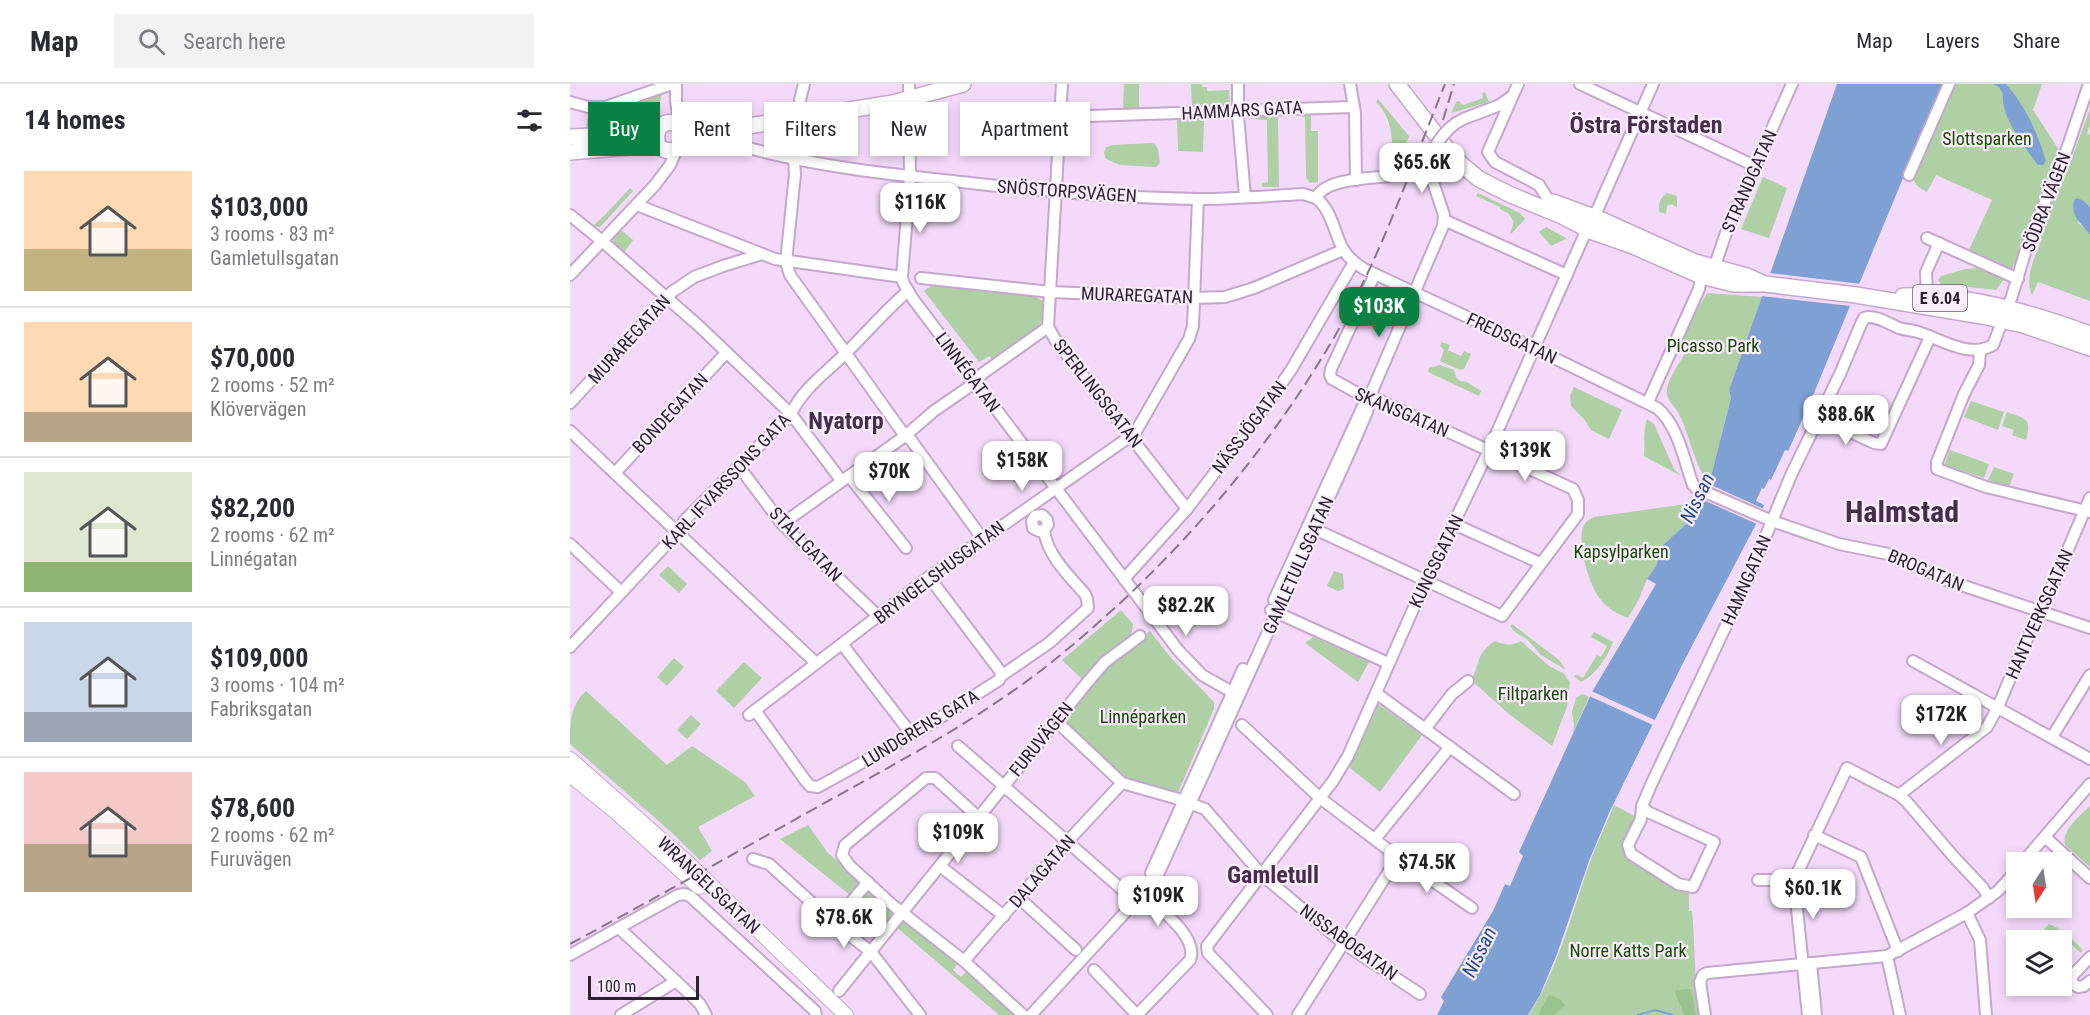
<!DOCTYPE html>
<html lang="en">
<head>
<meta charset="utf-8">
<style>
  body { margin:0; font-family:"Roboto Condensed",sans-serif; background:#f2f2f3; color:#2b2b33; height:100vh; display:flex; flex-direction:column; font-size:22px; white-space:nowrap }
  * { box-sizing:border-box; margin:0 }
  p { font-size:20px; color:#7c7c81 }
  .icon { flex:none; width:33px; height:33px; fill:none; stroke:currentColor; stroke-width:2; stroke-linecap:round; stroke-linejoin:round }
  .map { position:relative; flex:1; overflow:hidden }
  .panel { display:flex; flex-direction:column; background:#fff; width:570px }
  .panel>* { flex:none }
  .top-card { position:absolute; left:18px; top:18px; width:570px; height:54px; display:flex; gap:12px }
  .needle { width:39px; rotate:192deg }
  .controls { position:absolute; left:1436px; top:768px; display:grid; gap:12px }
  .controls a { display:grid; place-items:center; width:66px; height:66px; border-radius:0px; background:#fff; box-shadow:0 3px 9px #0003; font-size:30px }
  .scale { position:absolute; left:18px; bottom:15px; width:111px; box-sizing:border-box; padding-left:6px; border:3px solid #2c212f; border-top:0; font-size:16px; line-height:21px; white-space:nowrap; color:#2c212f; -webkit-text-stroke:4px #f9edfd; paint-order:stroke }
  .price { position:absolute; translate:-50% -51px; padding:0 14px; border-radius:12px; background:#fff; color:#222; font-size:20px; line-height:39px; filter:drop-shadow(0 2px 3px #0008) }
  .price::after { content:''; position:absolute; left:50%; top:36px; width:18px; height:14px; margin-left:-9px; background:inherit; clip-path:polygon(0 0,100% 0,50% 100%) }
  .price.on { background:#0b8043; color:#fff }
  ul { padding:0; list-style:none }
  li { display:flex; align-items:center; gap:18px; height:150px; padding:0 24px }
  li+li { border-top:2px solid #e1e1e2 }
  li span { display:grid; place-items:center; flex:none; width:168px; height:120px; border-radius:0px; color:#555 }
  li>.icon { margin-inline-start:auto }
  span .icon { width:72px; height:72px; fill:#fffc; stroke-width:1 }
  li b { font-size:26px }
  h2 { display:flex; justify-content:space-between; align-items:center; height:72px; padding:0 24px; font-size:26px }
  .pill { padding:0 21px; border-radius:0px; background:#fff; box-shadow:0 3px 9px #0003; font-size:21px; line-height:54px }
  .pill.on { background:#0b8043; color:#fff }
  header { display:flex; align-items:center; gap:36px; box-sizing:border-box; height:84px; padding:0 30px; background:#fff; border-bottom:2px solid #e1e1e2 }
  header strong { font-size:28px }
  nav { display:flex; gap:33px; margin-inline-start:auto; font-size:21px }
  .search { width:420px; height:54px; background:#f2f2f3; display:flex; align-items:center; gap:15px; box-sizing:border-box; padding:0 21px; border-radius:0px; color:#7c7c81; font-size:22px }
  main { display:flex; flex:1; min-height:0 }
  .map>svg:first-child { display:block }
  .green { fill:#aed0a4 }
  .forest { fill:#9ac28e }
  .water { fill:#7ea0d3 }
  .pier { fill:#f3dafa }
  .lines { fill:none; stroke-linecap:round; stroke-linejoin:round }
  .stream { stroke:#7ea0d3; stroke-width:2 }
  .minor-casing { stroke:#c5a7ce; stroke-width:14 }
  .major-casing { stroke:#c5a7ce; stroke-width:16 }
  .highway-casing { stroke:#c5a7ce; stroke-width:18 }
  .minor { stroke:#fff; stroke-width:10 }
  .major { stroke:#fff; stroke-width:14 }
  .highway { stroke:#fff; stroke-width:15 }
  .rail { stroke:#86758b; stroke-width:2; stroke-dasharray:12 6; stroke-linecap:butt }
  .minor-bridge-casing { stroke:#c5a7ce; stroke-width:14; stroke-linecap:butt }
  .minor-bridge { stroke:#fff; stroke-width:10 }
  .labels { text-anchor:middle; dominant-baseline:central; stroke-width:4.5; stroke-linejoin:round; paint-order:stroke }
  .shield { fill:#f9edfd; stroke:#6a5e6d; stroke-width:1.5 }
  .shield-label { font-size:16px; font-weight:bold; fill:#2c212f }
  .street-label { font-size:18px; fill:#2c212f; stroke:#f9edfd }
  .park-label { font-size:18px; fill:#164900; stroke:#f9edfd }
  .water-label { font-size:20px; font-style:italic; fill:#214b8a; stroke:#f9edfd }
  .district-label { font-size:24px; font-weight:bold; fill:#462d4d; stroke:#f9edfd }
  .town-label { font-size:30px; font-weight:bold; fill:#462d4d; stroke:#f9edfd }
</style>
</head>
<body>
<header>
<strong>Map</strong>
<div class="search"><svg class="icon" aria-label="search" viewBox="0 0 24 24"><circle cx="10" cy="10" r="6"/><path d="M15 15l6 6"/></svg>Search here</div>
<nav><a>Map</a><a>Layers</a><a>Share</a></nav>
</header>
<main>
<section class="panel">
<h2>14 homes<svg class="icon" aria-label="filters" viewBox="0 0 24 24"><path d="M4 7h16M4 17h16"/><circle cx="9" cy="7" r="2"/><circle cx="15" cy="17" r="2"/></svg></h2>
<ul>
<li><span style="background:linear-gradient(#ffd9b3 65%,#c2b280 0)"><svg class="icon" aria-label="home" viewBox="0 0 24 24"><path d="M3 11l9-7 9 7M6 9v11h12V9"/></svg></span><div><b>$103,000</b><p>3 rooms · 83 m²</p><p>Gamletullsgatan</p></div></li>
<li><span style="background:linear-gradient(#ffd9b3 75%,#b9a48a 0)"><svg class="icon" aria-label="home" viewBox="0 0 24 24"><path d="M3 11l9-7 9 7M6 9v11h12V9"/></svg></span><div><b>$70,000</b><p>2 rooms · 52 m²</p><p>Klövervägen</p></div></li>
<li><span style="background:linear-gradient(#dfe7d0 75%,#8fb573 0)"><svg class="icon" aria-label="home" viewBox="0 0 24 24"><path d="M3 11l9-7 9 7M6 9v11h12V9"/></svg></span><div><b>$82,200</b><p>2 rooms · 62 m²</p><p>Linnégatan</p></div></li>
<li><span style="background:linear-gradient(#c9d6e8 75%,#9aa5b1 0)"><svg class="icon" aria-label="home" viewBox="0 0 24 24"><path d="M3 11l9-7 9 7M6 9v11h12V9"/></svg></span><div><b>$109,000</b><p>3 rooms · 104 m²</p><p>Fabriksgatan</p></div></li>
<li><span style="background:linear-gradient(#f6c9c9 60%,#b9a48a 0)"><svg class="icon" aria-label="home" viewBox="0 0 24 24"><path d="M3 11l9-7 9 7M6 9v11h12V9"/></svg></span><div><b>$78,600</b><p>2 rooms · 62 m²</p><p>Furuvägen</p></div></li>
</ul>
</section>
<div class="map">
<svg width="1520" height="931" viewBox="0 0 1520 931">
  <rect width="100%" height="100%" fill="#f3dafa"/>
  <g class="green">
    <polygon points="554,0 569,0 569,26 553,26"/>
    <polygon points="621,0 632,0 632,3 637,3 637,7 659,6 660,21 622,23"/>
    <path d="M1382 0H1472L1463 26 1491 69 1442 185 1398 168 1422 116 1366 91 1357 108C1350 104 1345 102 1343 93Z"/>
    <polygon points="915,8 919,18 881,29 886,18 889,17 893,21 913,14 912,9"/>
    <polygon points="86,10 92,10 86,32 84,35 16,43 19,28 50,24"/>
    <path d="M808 15 839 52 826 92H823C822 67 826 37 806 18Z"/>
    <path d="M1520 25V42L1517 49 1520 51V123L1514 117 1508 139 1515 144 1520 151V217L1468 198 1462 211C1454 193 1465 172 1472 155L1467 153 1502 74Z"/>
    <polygon points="732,30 741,30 741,47 748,47 748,98 740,99 736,94 735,33 732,33"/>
    <polygon points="708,31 709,103 692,103 692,99 698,98 697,36 681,35 681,32"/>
    <polygon points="607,35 634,35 633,68 608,67"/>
    <polygon points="581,59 585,60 588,65 590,79 586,83 550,81 536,75 534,69 536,63 543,61"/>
    <polygon points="1193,93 1217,104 1199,154 1171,145"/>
    <polygon points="60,104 63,107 30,143 23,142 35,131"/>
    <polygon points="908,109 950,129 955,135 941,150 940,149 944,138 938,129 930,125 930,123 906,112"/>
    <path d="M1097 109 1107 112V123L1101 120 1097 122 1096 130 1089 128C1088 121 1091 112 1097 109Z"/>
    <polygon points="976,143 996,154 996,155 981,162 969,148"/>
    <polygon points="51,146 63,156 53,170 43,161 44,154"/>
    <polygon points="1408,184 1434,195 1426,206 1371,200 1368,196 1371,192 1395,185"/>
    <path d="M365 199 464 212 473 217C474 224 475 230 472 236 464 252 438 268 424 279L420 272 409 278 354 207Z"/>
    <path d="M1137 209 1192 213 1159 306 1161 314 1139 400C1124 380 1120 352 1109 330 1106 323 1098 318 1097 310 1096 296 1108 282 1114 271L1110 260 1124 231Z"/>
    <polygon points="872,258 880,261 878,266 891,272 894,267 901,270 894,285 890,286 870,277 874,266 870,262"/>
    <polygon points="870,281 884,286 886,293 890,297 897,298 911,307 909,312 858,288 859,284"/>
    <polygon points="1004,303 1052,326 1039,355 1021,346 1014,335 1001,322 1000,311"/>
    <polygon points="1401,317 1434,328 1428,346 1394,333"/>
    <path d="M1437 328C1456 335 1462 334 1456 356L1442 351 1444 346 1432 342Z"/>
    <path d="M1077 335 1084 340 1104 385 1111 392 1074 372C1075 359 1073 348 1077 335Z"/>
    <polygon points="1380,366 1419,380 1414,394 1374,381"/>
    <polygon points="1424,383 1444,390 1439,403 1418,396"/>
    <path d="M1124 419 1117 439 1092 462 1086 482 1077 495 1068 517 1058 534C1048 530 1038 525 1031 516 1019 502 1006 457 1014 441 1016 437 1020 435 1024 433Z"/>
    <polygon points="98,482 117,500 109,509 89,491"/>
    <polygon points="764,487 773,490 774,505 768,507 757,502"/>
    <polygon points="551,526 563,540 561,553 514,597 492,576"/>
    <polygon points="942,540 989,576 996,586 971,571 958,556 945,548 940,542"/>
    <polygon points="580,547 601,574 644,618 644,625 607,711 553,695 492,639 494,631 537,581"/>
    <path d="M1024 548 1043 558C1037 574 1026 590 1011 598L1004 592 1007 591 1013 594 1027 571 1031 573 1037 562 1021 553Z"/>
    <polygon points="743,553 799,578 788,598 735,559"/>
    <path d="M925 557C935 561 942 562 951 557L979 582 993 589 1000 598 997 623 982 662 940 631 901 596C912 577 904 571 925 557Z"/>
    <polygon points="104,574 114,583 97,602 87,593"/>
    <polygon points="174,578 192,594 164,624 146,607"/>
    <path d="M16 607 97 681 122 662 175 698 185 712 128 743 142 767 130 776 100 747 0 660C0 640 0 621 16 607Z"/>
    <polygon points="1012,610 1019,613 1003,649 1004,641 1002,628 1006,614"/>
    <polygon points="808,620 852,651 810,708 779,683"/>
    <polygon points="121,631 131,640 117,655 107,646"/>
    <path d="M1044 721 1070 735 1054 772 1119 806V827H1122L1123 837 1126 901 1131 931H959C988 885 1001 832 1019 781 1026 761 1036 741 1044 721Z"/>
    <path d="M1520 722V783L1495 761C1491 746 1510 732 1520 722Z"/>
    <polygon points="238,741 258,769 292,798 281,812 210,755"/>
    <polygon points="296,807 300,807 324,827 325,832 318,842 287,815"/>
    <polygon points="333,834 388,879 383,886 391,893 397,887 442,927 444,931 429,931 325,842"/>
    <polygon points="1479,840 1494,847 1513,866 1511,869 1499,858 1491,867 1491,856 1464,856"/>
  </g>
  <g class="forest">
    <polygon points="1121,905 1126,931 1114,931 1105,908 1106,906"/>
    <polygon points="979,911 990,915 995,921 984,931 968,931"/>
  </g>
  <g class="water">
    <polygon points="1267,0 1372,0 1244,309 1184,444 1113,579 1039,729 1019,777 987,870 970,911 958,931 867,931 874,917 871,913 923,827 935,800 940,802 953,772 949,768 1022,608 1086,500 1077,495 1086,482 1092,462 1117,439 1124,419 1132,417 1139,400 1161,314 1159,306"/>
    <path d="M1423 0H1436C1456 23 1467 48 1476 77L1473 81H1468C1455 63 1430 32 1433 10L1429 3Z"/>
    <path d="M1507 114 1514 117 1520 123V151C1512 139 1500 133 1504 116Z"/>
  </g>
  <g class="pier">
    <polygon points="1199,189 1291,200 1281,222 1191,212"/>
    <polygon points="1215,366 1219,367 1217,372 1219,373 1195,424 1194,421 1186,417 1192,404 1194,405 1199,395 1201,396"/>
    <polygon points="1139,400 1194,425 1187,440 1131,415"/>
    <polygon points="1019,606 1087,637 1085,642 1017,611"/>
  </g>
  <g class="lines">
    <polyline class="stream" points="1068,931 1085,926 1103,931"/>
    <g class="minor-casing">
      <g id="minor">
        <polyline points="106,0 106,17 110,42"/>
        <polyline points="339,0 340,93 332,193 333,198 343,215 608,566 632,591 662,608"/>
        <polyline points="492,0 478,243 486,257 617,425"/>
        <polyline points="668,0 668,31 675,113"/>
        <polyline points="780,0 785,29 786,96"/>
        <polyline points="948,0 918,68 925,78 969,101 979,117"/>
        <polyline points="1010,0 1185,82"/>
        <polyline points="230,16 234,0"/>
        <polyline points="0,18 18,23 35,23 102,0"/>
        <polyline points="901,32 930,21 941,13"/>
        <polyline points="490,33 783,23"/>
        <polyline points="221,35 225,90 216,178 220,191 335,352 341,356 412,454"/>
        <path d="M171 62C243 82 317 90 391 98 470 107 549 114 628 115 663 115 698 112 733 110L746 114C756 94 798 95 819 92"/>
        <polyline points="1339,91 1379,0"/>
        <path d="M746 114C762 126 764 149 773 165 778 174 786 180 794 185L951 258 1087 324C1108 341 1114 376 1123 401L1126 404 1202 437 1269 460 1323 471 1373 495 1520 544"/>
        <polyline points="67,121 205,175 332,193"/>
        <polyline points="1026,129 1083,0"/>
        <polyline points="0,131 32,157 129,242 221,330 271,396"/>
        <polyline points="874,136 997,191"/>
        <polyline points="1357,154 1448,195"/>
        <polyline points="1142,190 1158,143 1222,0"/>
        <polyline points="0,191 85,101 100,81 107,65"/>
        <polyline points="351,194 481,208 624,214 655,213 684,204 773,166"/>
        <polyline points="1357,213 1356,188 1369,159"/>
        <polyline points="1410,266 1409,281 1394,310 1367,378 1367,385 1416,403 1520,428"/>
        <polyline points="1078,318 1129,205 1131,192 1130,186"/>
        <polyline points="0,319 102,208 124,193 153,182 192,170"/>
        <polyline points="1248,333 1304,359 1311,360 1360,253"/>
        <polyline points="0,347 246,579"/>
        <polyline points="168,384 173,388 212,440 308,532"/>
        <polyline points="45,389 156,269"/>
        <polyline points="279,392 336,464"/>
        <polyline points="212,440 335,352 364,327 406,298 412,290 478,243"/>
        <polyline points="884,440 970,479"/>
        <polyline points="738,442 932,532 1008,430 1008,416 1003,405 800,312 789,310 762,295 760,291 761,285 805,190"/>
        <polyline points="0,460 51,508"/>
        <polyline points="554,495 617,425 695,323 721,286 784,178"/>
        <polyline points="704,516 794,320"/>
        <polyline points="701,526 818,579"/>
        <polyline points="272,560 342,651"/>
        <path d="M0 563 108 448 114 437 221 330C232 305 258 287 277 268 298 247 316 226 338 207"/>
        <polyline points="1343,577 1520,675"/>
        <path d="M431 592 479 559 518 524 517 515 515 510C499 492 477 471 474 446L478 441 477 436 472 431 465 432 462 437 463 444 469 447 474 446"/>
        <polyline points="806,609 944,710"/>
        <polyline points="185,626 235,696 240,702 248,703 349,647 429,596 431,592 430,587 359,493"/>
        <polyline points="179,631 359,493 565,349 619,255 623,242 628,115"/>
        <polyline points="485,636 552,699 605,714 635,725 692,791 773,859 850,910"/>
        <polyline points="672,641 750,714 828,773 902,824"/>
        <polyline points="855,645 882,610 898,597"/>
        <polyline points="1482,653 1520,591"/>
        <polyline points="388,662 556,809"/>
        <polyline points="1329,711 1417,643 1428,623 1453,563 1471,528 1520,414"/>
        <path d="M1072 722 1078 728 1144 758 1123 803 1108 800 1061 770 1058 761 1071 735 1072 722 1081 701 1177 497 1222 389 1270 290 1291 240 1294 234C1305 230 1319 240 1329 244 1335 246 1342 246 1348 248 1371 255 1399 275 1423 261L1442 212 1458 159 1497 65 1519 0"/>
        <polyline points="408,733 365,694 356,694 275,761 272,771 280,782 320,819 394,877 453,931"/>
        <polyline points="1244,751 1291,773 1328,867"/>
        <polyline points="1475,753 1520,794"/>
        <polyline points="805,755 880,663"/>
        <polyline points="183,775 199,780 264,839 298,798"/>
        <polyline points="1453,778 1520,700"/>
        <polyline points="370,782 434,832"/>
        <polyline points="581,789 673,585"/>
        <polyline points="1188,796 1224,796"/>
        <polyline points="449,814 506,866"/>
        <polyline points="1397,829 1410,856 1416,931"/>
        <polyline points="264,839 301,868 350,931"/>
        <polyline points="49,844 124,914 130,920 136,931"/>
        <polyline points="0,871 108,811 114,810 120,812 245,927 246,931"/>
        <polyline points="1317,872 1330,931"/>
        <polyline points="1520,873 1504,890 1501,895 1503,900 1508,903 1514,902 1520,897"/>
        <polyline points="394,877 497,758 552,699"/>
        <polyline points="1241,879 1246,931"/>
        <polyline points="524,886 567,931"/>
        <polyline points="269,907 516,600 535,578 570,552"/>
        <polyline points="51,931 106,897"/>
        <polyline points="461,931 573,809 583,802 586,795 781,365 797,328 800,312 873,142 874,131 858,83"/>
        <path d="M567 931 620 876C629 852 588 824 573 809"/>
        <polyline points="697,931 638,869 637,862 763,697 778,672 853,503 919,366 1017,145"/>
        <polyline points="728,931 828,773"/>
        <polyline points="1135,931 1130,898 1133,891 1137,889 1317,872 1397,829 1428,807 1446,787"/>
        <polyline points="1238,931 1224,796 1277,684 1329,711 1336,717 1383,772 1413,804 1419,814"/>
      </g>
    </g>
    <g class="major-casing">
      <g id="major">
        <polyline points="0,675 118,779 276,931"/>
        <polyline points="0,691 47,729 129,803"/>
      </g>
    </g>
    <g class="highway-casing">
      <g id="highway">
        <polyline points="827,0 885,75 909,95 941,111 992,132 1023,148 1063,162 1131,192 1164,200 1195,200 1286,211 1412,232 1453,241 1520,264"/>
        <polyline points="0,53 87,49"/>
        <path d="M87 57C83 29 124 35 112 61"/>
        <polyline points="0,68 84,61 95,66 103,67 118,58 157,49 172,43 323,19 393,0"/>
        <polyline points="983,118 1032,136 1125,178 1177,192 1190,198"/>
        <path d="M1333 212C1400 210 1458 228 1520 250"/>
      </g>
    </g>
    <use href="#minor" class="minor"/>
    <use href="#major" class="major"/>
    <use href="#highway" class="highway"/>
    <g class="rail">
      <polyline points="873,36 884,0"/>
      <path d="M0 860C84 815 167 768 251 721 330 677 412 634 483 577 595 487 690 379 762 257 810 176 840 86 875 0"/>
    </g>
    <g class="minor-bridge-casing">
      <path id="minor-bridge" d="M858 83C862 61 879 38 901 32"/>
    </g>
    <use href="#minor-bridge" class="minor-bridge"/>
  </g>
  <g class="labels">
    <rect class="shield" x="1343" y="201" width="54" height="26" rx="4.5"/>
    <g class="shield-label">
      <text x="1370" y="214">E 6.04</text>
    </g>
    <g class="street-label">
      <text transform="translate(672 26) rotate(-3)">HAMMARS GATA</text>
      <text transform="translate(1179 97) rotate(-66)">STRANDGATAN</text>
      <text transform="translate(497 107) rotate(4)">SNÖSTORPSVÄGEN</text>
      <text transform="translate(1476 118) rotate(-69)">SÖDRA VÄGEN</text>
      <text transform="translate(567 211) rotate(2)">MURAREGATAN</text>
      <text transform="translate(942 254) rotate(25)">FREDSGATAN</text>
      <text transform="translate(59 255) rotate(-48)">MURAREGATAN</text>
      <text transform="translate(398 288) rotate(53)">LINNÉGATAN</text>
      <text transform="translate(528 309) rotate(52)">SPERLINGSGATAN</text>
      <text transform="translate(832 328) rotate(23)">SKANSGATAN</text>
      <text transform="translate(100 329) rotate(-47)">BONDEGATAN</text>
      <text transform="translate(679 343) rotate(-53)">NÄSSJÖGATAN</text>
      <text transform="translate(156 397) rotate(-47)">KARL IFVARSSONS GATA</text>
      <text transform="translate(236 460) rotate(46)">STALLGATAN</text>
      <text transform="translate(866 477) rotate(-64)">KUNGSGATAN</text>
      <text transform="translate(728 481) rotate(-66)">GAMLETULLSGATAN</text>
      <text transform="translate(1356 486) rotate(23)">BROGATAN</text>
      <text transform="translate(369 488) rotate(-37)">BRYNGELSHUSGATAN</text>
      <text transform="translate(1176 496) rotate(-66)">HAMNGATAN</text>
      <text transform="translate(1469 530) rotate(-66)">HANTVERKSGATAN</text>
      <text transform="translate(350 644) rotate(-31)">LUNDGRENS GATA</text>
      <text transform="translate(471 655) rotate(-51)">FURUVÄGEN</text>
      <text transform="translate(472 787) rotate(-49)">DALAGATAN</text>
      <text transform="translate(139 801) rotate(43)">WRANGELSGATAN</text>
      <text transform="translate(779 858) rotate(36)">NISSABOGATAN</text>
    </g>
    <g class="park-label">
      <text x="1417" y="54">Slottsparken</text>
      <text x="1143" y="261">Picasso Park</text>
      <text x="1051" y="467">Kapsylparken</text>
      <text x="963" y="609">Filtparken</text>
      <text x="573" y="632">Linnéparken</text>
      <text x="1058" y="866">Norre Katts Park</text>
    </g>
    <g class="water-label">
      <text transform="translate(1127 414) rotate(-64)">Nissan</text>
      <text transform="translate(909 868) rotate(-64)">Nissan</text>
    </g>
    <g class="district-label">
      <text x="1076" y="41">Östra Förstaden</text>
      <text x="276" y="337">Nyatorp</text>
      <text x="703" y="791">Gamletull</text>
    </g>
    <g class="town-label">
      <text x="1332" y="427">Halmstad</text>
    </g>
  </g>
</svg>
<div class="controls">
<a><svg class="needle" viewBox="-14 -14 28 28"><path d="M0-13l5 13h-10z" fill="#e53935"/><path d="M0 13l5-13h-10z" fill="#7c7c81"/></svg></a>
<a><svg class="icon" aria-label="layers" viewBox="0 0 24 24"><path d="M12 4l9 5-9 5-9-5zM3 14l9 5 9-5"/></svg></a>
</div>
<div class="scale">100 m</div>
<b class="price" style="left:852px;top:110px">$65.6K</b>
<b class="price" style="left:350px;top:150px">$116K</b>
<b class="price on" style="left:809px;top:254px">$103K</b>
<b class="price" style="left:1276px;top:362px">$88.6K</b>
<b class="price" style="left:955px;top:398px">$139K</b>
<b class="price" style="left:452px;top:408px">$158K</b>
<b class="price" style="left:319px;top:419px">$70K</b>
<b class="price" style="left:616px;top:553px">$82.2K</b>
<b class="price" style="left:1371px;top:662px">$172K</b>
<b class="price" style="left:388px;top:780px">$109K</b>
<b class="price" style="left:857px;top:810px">$74.5K</b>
<b class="price" style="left:1243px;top:836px">$60.1K</b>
<b class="price" style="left:588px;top:843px">$109K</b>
<b class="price" style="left:274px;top:865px">$78.6K</b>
<div class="top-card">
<a class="pill on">Buy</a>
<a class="pill">Rent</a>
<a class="pill">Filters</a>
<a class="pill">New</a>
<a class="pill">Apartment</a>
</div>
</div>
</main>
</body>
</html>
